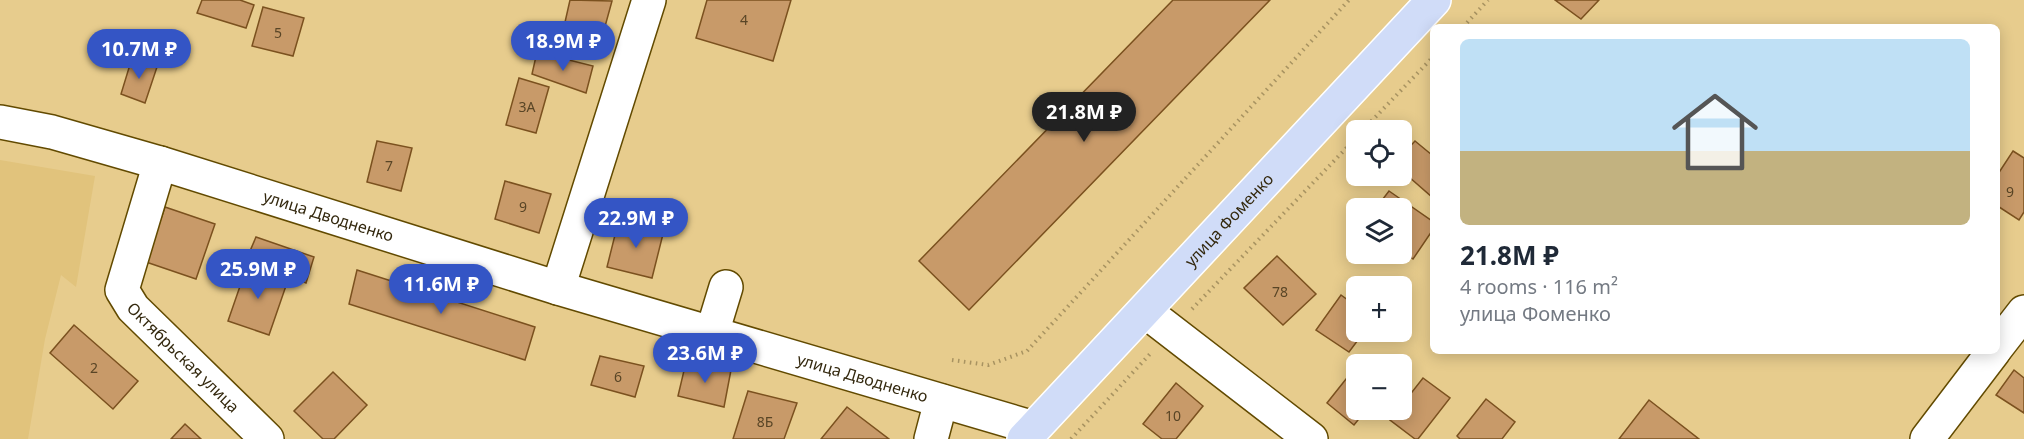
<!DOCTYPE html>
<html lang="en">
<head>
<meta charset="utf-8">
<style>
  body { margin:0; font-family:"Noto Sans",sans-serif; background:#f6f6f7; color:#1f2937; height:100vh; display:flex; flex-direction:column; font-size:22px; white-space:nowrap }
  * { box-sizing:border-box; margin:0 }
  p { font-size:20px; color:#747a83 }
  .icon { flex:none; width:33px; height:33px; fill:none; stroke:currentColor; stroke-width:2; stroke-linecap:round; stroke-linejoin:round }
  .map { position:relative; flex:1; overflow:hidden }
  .sheet { position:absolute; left:1430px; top:24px; width:570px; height:330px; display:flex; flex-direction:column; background:#fff; border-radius:9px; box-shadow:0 3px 15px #0003 }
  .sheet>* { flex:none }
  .fabs { position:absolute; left:1346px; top:120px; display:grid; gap:12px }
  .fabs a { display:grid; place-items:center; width:66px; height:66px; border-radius:9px; background:#fff; box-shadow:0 3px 15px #0003; font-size:30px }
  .price { position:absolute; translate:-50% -51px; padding:0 14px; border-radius:21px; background:#3455c5; color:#fff; font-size:20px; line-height:39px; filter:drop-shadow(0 2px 3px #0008) }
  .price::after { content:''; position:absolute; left:50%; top:36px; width:18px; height:14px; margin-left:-9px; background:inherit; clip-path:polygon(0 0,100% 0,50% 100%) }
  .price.on { background:#222; color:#fff }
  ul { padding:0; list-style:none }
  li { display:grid; align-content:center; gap:12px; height:318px; padding:0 30px }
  li span { display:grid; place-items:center; height:186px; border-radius:9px; color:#555 }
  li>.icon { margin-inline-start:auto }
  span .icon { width:108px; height:108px; fill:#fffc; stroke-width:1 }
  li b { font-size:26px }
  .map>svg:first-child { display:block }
  .built { fill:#e1c37c }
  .building { fill:#c89a69; stroke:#7b511f; stroke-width:1.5 }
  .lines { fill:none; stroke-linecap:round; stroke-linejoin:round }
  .minor-casing { stroke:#624a00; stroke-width:36 }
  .major-casing { stroke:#fff; stroke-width:36 }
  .path { stroke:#a89361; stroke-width:4; stroke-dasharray:1.5 4.5; stroke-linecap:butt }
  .minor { stroke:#fff; stroke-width:33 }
  .major { stroke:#d0dcf8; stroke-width:33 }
  .labels { text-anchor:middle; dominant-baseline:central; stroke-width:4.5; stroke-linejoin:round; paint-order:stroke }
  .number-label { font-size:14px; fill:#594526 }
  .street-label { font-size:16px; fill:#34290f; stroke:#fcefd0 }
</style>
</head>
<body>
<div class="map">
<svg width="2024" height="439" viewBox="0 0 2024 439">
  <rect width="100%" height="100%" fill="#e7cc8d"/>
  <polygon class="built" points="0,160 95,176 76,287 61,275 45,339 28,439 0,439"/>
  <g class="building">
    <polygon points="202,0 240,0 254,5 246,28 197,13"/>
    <polygon points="570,0 612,1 601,41 563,31"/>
    <polygon points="707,0 791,0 773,61 696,38"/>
    <polygon points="1173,0 1270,0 969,310 919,261"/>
    <polygon points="1555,0 1599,0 1581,19"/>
    <polygon points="263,7 304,18 293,56 252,46"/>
    <polygon points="537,52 593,66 586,93 532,74"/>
    <polygon points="132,58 157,67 145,103 121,94"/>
    <polygon points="519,78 549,87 536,133 506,125"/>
    <polygon points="377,141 412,148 401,191 367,182"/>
    <polygon points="1415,141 1432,155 1432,197 1401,170 1401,156"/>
    <polygon points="2013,151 2024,158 2024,212 2019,220 1996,205 1996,177"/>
    <polygon points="505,181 551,194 539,233 495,219"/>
    <polygon points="1389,191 1432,221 1432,231 1413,259 1401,250 1401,208 1376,208"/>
    <polygon points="165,207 215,224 196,279 146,262"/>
    <polygon points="619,219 664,230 652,278 607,267"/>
    <polygon points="256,237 314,257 306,283 247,258"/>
    <polygon points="1277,256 1316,294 1283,325 1244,288"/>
    <polygon points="247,266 288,280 269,335 228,321"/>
    <polygon points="357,270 535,327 525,360 349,304"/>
    <polygon points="1341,295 1356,306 1356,332 1364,332 1349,352 1316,330"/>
    <polygon points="74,325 138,381 113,409 50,353"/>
    <polygon points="600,356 644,366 635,397 591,385"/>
    <polygon points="686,362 731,370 724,407 678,396"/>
    <polygon points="2014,370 2024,378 2024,413 1996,395"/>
    <polygon points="333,372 367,405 334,439 323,439 294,411"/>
    <polygon points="1350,374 1356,379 1356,410 1366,410 1354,425 1327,403"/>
    <polygon points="1423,378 1450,398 1418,439 1415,439 1390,420"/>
    <polygon points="1176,383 1203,406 1176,439 1162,439 1143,424"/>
    <polygon points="748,391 797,403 784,439 733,439"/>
    <polygon points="1486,399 1515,422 1502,439 1460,439 1457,436"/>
    <polygon points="1649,400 1699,439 1619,439"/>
    <polygon points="847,407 889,439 821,439"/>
    <polygon points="185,424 201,439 171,439"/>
  </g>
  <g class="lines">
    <g class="minor-casing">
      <g id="minor">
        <path id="s1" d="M0 122 52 132 160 163 558 288 1034 428"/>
        <path id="s2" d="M160 163 122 290 133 308 267 439"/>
        <polyline points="558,288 649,0"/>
        <polyline points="1145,311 1311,439"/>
        <polyline points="712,333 726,287"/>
        <polyline points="1996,348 2024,312"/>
        <polyline points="931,439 941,401"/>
        <polyline points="1927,439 1994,351"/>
      </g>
    </g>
    <g class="major-casing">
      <g id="major">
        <path id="s3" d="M1024 439 1434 0"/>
      </g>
    </g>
    <g class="path">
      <polyline points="1463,27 1488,0"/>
      <polyline points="1363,130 1432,58"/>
      <polyline points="1192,309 1356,138"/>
      <polyline points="952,360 988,365 1027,351 1349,0"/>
      <polyline points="1071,439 1150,354"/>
    </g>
    <use href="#minor" class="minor"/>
    <use href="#major" class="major"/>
  </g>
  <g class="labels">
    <g class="number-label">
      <text x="744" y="19">4</text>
      <text x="278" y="32">5</text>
      <text x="527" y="106">3А</text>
      <text x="389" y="165">7</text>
      <text x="2010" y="191">9</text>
      <text x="523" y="206">9</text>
      <text x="1280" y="291">78</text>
      <text x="94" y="367">2</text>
      <text x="618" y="376">6</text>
      <text x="1173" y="415">10</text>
      <text x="765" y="421">8Б</text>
    </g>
    <g class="street-label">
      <text stroke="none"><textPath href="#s1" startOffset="342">улица Дводненко</textPath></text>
      <text stroke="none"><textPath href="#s3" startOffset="300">улица Фоменко</textPath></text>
      <text stroke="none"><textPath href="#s2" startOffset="224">Октябрьская улица</textPath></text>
      <text stroke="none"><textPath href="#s1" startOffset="900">улица Дводненко</textPath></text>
    </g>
  </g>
</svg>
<div class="fabs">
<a><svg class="icon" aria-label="locate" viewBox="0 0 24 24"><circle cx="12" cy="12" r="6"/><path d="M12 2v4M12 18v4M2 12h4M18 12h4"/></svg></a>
<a><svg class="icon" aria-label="layers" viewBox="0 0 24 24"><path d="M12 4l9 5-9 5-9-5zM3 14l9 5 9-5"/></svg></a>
<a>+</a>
<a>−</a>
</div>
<b class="price" style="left:563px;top:72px">18.9M ₽</b>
<b class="price" style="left:139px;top:80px">10.7M ₽</b>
<b class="price on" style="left:1084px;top:143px">21.8M ₽</b>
<b class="price" style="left:636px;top:249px">22.9M ₽</b>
<b class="price" style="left:258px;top:300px">25.9M ₽</b>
<b class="price" style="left:441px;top:315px">11.6M ₽</b>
<b class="price" style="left:705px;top:384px">23.6M ₽</b>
<section class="sheet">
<ul>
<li><span style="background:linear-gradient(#bfe0f5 60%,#c2b280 0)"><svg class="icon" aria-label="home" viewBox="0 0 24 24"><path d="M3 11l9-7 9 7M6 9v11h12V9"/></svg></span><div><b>21.8M ₽</b><p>4 rooms · 116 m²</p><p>улица Фоменко</p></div></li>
</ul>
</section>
</div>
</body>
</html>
